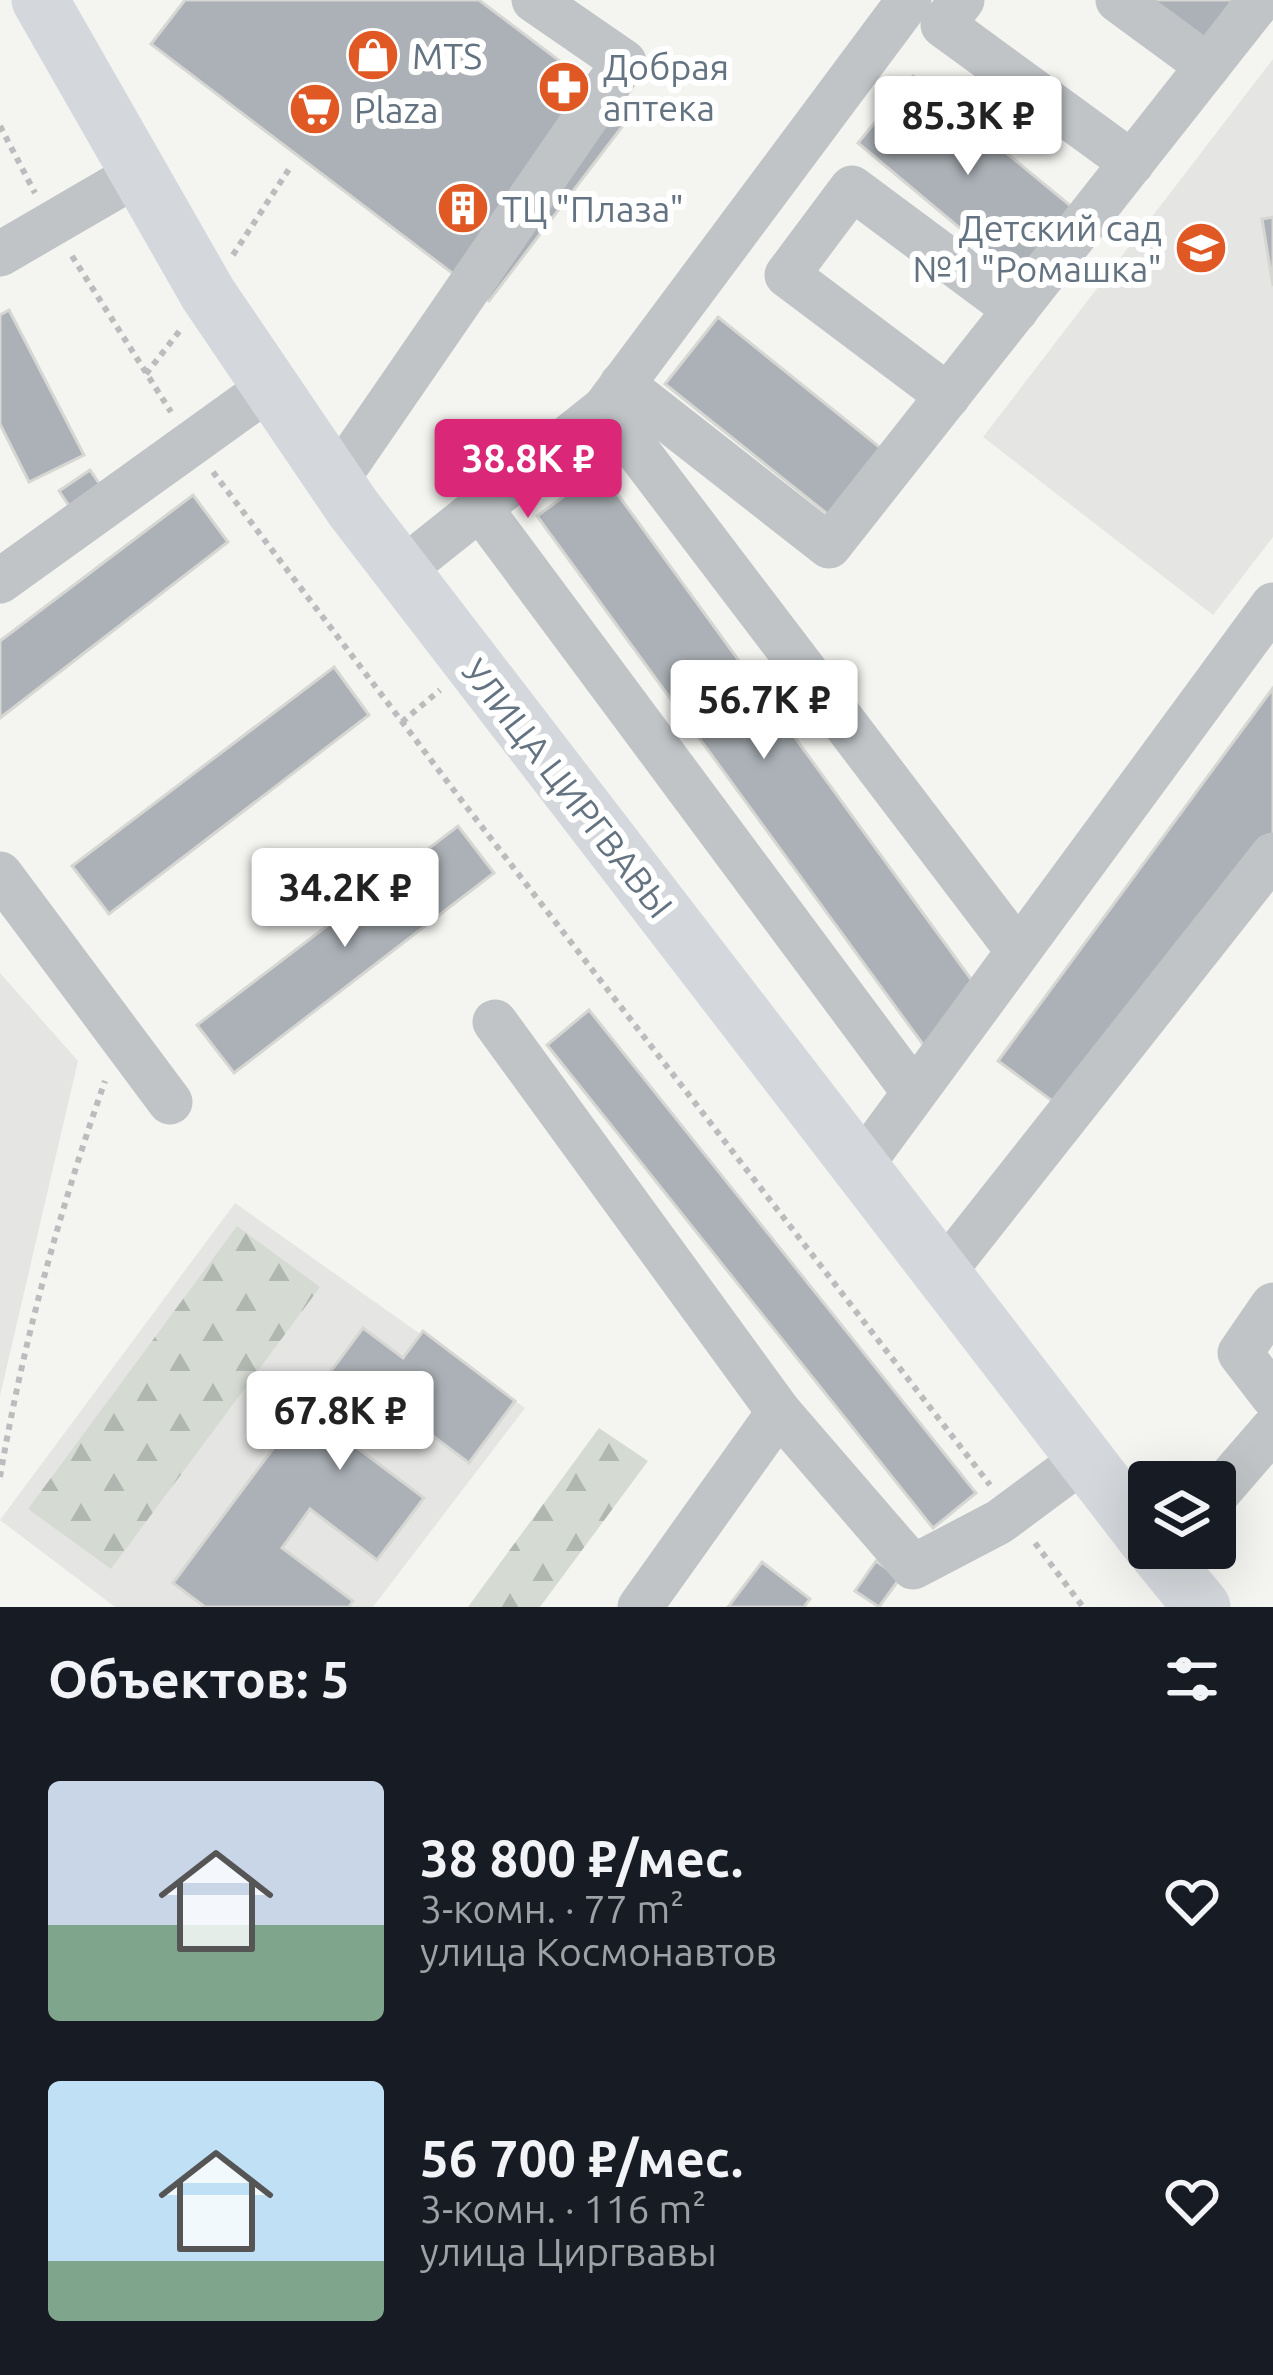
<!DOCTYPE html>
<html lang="ru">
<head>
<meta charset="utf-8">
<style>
  body { margin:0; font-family:Ubuntu,sans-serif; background:#242831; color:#f1f3f6; height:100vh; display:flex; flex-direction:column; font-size:45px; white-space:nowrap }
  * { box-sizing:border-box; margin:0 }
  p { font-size:39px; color:#9ea1a6 }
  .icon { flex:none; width:66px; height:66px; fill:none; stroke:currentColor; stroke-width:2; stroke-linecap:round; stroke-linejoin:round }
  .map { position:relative; height:1607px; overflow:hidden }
  .side { display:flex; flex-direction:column; background:#171b24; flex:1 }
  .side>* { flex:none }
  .tools { position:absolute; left:1128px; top:1461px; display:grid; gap:24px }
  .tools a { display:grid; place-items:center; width:108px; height:108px; border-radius:12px; background:#171b24; box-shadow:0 12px 48px #0002; font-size:60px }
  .price { position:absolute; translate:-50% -102px; padding:0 27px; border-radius:12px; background:#fff; color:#222; font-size:39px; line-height:78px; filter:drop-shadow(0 3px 6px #0008) }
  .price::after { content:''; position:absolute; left:50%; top:72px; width:36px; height:27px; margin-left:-18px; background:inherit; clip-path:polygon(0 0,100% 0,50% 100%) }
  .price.selected { background:#db2777; color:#fff }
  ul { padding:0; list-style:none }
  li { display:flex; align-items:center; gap:36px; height:300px; padding:0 48px }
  li span { display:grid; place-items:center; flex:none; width:336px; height:240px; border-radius:12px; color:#555 }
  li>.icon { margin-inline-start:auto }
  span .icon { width:144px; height:144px; fill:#fffc; stroke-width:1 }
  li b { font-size:51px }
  h2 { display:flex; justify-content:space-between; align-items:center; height:144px; padding:0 48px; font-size:51px }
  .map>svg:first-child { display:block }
  .built { fill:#e5e6e4 }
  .forest { fill:url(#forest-firs) }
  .building { fill:#abb1b6; stroke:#d6d6d3; stroke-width:3 }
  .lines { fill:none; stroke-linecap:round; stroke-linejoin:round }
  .path { stroke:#babcbe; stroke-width:6; stroke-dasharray:6 6; stroke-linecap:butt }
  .minor { stroke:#c0c4c7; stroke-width:45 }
  .major { stroke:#d4d8dc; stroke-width:57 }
  .labels { text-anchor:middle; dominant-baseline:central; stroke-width:12; stroke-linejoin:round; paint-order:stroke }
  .poi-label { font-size:36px; fill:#647381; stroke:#fff; text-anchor:start }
  .street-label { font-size:36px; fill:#647381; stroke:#fff }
</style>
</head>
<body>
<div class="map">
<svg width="1273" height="1607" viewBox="0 0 1273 1607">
  <defs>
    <pattern id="forest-firs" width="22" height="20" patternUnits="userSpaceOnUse" patternTransform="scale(3)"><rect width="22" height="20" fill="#d5dbd2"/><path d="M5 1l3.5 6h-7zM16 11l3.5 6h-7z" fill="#b0b6b0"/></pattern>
  </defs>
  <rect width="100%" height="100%" fill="#f4f5f1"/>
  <g class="built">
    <polygon points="1273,59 1273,537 1213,615 983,437"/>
    <polygon points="0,973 78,1061 0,1396"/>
    <polygon points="235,1203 525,1408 373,1607 115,1607 0,1520"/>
  </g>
  <g class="forest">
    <polygon points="237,1226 320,1287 111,1569 28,1509"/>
    <polygon points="599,1428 648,1461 540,1607 468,1607"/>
  </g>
  <g class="building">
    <polygon points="185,0 479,0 631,115 489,301 151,44"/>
    <polygon points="1139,0 1233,0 1199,45"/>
    <polygon points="913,76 1078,212 1022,280 858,143"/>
    <polygon points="1273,217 1273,286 1262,219"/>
    <polygon points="9,310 84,455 29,482 0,424 0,315"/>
    <polygon points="718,317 888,454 835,520 665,384"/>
    <polygon points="90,470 107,495 76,516 59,491"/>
    <polygon points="600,470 992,1008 930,1054 537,516"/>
    <polygon points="193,495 228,542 0,718 0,641"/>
    <polygon points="334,667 369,715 109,914 72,866"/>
    <polygon points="1273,688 1273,838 1070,1114 998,1061"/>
    <polygon points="458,826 494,873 234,1073 197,1025"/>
    <polygon points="589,1010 976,1493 933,1528 547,1045"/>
    <polygon points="363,1328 403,1358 423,1331 515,1401 469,1463 389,1403 356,1447 424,1498 377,1560 310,1509 282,1548 353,1601 349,1607 205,1607 173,1583"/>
    <polygon points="876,1561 900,1578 879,1607 855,1591"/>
    <polygon points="762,1562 810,1599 804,1607 728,1607"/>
  </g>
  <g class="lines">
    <g class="path">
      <polyline points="0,126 35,193"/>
      <polyline points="233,255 291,166"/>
      <polyline points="72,256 171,412"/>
      <polyline points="146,374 181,329"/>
      <polyline points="213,472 462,801 990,1485"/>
      <polyline points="402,722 440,690"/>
      <path d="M0 1477C23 1342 60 1209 105 1081"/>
      <polyline points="1035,1543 1083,1607"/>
    </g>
    <g class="minor">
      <polyline points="962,0 943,25 1132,163"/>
      <polyline points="1118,0 1208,66"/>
      <polyline points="0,254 141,172"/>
      <polyline points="622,384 829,546 1260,0"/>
      <polyline points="948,396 787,275 852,188 1016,310"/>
      <polyline points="605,408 1018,951"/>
      <polyline points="335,482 624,62 534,0"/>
      <polyline points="480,508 914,1092"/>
      <polyline points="401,571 605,408 909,0"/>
      <polyline points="0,581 270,387"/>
      <polyline points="0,874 170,1102"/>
      <polyline points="495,1022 779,1412"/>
      <polyline points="860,1167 1273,605"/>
      <polyline points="942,1274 1273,855"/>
      <polyline points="1273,1305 1240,1353 1273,1396"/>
      <polyline points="1215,1496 1273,1429"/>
      <polyline points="640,1607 779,1412 913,1567 999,1522 1084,1459"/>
    </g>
    <g class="major">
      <polyline points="40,0 208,294 353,508 1149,1542"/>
      <polyline points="1154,1548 1202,1607"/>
    </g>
  </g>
  <defs>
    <g id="shop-disc" transform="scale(2.7)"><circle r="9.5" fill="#e05925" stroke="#fff"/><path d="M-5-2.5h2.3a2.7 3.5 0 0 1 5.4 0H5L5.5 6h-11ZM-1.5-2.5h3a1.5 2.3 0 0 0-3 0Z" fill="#fff"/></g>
    <g id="pharmacy-disc" transform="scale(2.7)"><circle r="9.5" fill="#e05925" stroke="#fff"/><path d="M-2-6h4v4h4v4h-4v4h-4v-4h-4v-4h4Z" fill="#fff"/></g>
    <g id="supermarket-disc" transform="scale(2.7)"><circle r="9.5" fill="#e05925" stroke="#fff"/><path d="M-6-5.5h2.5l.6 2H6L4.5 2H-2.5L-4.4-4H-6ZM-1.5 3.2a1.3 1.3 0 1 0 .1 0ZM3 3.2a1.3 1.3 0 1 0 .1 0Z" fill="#fff"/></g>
    <g id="building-disc" transform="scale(2.7)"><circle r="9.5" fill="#e05925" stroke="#fff"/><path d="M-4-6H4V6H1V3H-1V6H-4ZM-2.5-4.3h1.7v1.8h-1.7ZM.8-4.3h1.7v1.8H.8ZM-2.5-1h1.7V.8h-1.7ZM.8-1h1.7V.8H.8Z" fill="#fff"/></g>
    <g id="school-disc" transform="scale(2.7)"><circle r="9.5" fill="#e05925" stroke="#fff"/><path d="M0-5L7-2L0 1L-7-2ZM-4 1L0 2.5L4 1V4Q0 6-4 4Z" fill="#fff"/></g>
  </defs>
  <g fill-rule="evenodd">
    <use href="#shop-disc" x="373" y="55"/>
    <use href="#pharmacy-disc" x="564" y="87"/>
    <use href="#supermarket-disc" x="315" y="109"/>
    <use href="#building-disc" x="463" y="208"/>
    <use href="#school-disc" x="1201" y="248"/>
  </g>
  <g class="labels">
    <g class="poi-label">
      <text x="412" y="55">MTS</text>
      <text x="603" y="66">Добрая<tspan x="603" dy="41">аптека</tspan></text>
      <text x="354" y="109">Plaza</text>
      <text x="502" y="208">ТЦ "Плаза"</text>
      <text x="1162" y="227" text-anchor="end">Детский сад<tspan x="1162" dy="41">№1 "Ромашка"</tspan></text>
    </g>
    <g class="street-label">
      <text transform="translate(568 788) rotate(52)">УЛИЦА ЦИРГВАВЫ</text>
    </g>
  </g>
</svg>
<div class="tools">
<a><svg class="icon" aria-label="layers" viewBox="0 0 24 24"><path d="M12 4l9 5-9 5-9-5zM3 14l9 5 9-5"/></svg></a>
</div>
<b class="price" style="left:968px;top:178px">85.3K ₽</b>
<b class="price selected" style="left:528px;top:521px">38.8K ₽</b>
<b class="price" style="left:764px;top:762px">56.7K ₽</b>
<b class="price" style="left:345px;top:950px">34.2K ₽</b>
<b class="price" style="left:340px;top:1473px">67.8K ₽</b>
</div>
<section class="side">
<h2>Объектов: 5<svg class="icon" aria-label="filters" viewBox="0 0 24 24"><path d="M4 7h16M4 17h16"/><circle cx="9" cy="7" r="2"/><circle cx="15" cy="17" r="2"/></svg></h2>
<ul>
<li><span style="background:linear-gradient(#c9d6e8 60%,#7fa58c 0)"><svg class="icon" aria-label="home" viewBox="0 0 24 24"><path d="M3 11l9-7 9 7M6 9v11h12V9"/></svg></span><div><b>38 800 ₽/мес.</b><p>3-комн. · 77 m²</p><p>улица Космонавтов</p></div><svg class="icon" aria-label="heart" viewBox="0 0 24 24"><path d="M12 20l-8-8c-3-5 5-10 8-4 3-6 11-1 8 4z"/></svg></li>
<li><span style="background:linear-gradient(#bfe0f5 75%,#7fa58c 0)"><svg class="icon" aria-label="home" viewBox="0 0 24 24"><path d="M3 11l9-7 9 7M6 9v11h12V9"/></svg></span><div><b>56 700 ₽/мес.</b><p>3-комн. · 116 m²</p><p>улица Циргвавы</p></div><svg class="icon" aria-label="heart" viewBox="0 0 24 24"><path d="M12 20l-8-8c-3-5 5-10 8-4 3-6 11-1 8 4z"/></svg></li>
</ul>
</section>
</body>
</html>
